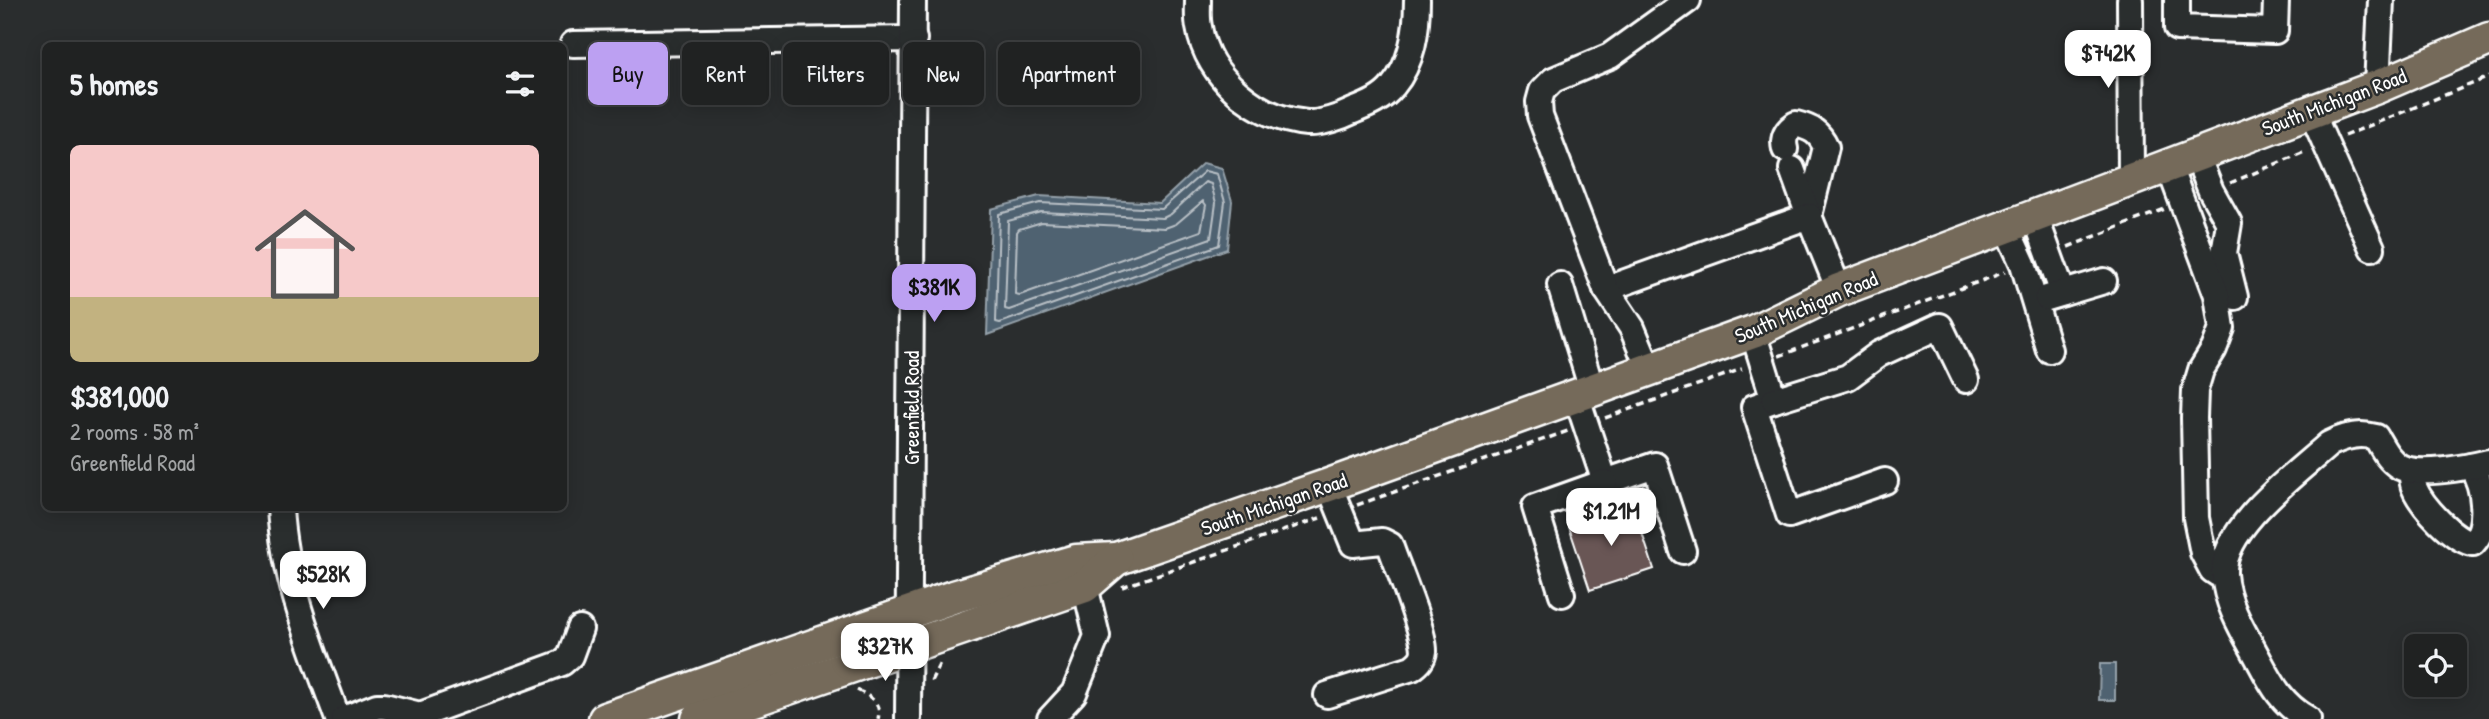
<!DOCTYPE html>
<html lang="en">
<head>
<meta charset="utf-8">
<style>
  body { margin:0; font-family:"Patrick Hand",sans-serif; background:#282a2a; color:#f1f3f6; height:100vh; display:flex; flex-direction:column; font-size:26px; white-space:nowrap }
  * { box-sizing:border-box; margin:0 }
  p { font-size:23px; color:#a2a4a5 }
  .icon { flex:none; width:38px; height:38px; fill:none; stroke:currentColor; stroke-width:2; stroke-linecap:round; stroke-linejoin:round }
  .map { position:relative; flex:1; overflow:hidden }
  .details { position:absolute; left:42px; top:42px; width:525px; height:469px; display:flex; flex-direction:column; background:#202222; border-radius:10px; box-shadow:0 4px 18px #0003,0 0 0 2px #3d3f40 }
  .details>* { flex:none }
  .hud { position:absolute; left:588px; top:42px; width:665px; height:63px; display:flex; gap:14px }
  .controls { position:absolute; left:2404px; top:634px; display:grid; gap:14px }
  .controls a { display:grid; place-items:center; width:63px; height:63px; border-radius:10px; background:#202222; box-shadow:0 4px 18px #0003,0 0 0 2px #3d3f40; font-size:35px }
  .price { position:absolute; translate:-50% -60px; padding:0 16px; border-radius:14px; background:#fff; color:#222; font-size:23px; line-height:46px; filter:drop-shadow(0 2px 4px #0008) }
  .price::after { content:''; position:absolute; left:50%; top:42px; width:21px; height:16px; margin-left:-10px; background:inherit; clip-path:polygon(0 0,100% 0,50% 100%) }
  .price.selected { background:#bca0f2; color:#111 }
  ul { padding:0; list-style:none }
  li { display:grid; align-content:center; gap:14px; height:371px; padding:0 28px }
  li span { display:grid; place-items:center; height:217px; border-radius:10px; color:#555 }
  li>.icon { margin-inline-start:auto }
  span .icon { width:126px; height:126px; fill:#fffc; stroke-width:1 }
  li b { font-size:30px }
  h2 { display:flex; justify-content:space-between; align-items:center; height:84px; padding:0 28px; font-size:30px }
  .tag { padding:0 24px; border-radius:10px; background:#202222; box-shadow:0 4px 18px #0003,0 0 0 2px #3d3f40; font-size:24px; line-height:63px }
  .tag.selected { background:#bca0f2; color:#111 }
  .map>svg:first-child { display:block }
  .water { fill:#4f6271; stroke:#95a1aa; stroke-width:2 }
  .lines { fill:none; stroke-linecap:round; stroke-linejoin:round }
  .shore { stroke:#b9c0c6; stroke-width:2 }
  .building { fill:#695654; stroke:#fff; stroke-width:2 }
  .minor-casing { stroke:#fff; stroke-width:30 }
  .major-casing { stroke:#fff; stroke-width:37 }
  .path { stroke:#fff; stroke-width:3.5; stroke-dasharray:7 5; stroke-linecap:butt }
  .minor { stroke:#2a2d2e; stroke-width:24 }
  .major { stroke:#746a5a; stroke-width:32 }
  .labels { text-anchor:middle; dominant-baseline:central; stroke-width:5; stroke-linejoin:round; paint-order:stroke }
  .street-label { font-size:21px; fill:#fff; stroke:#2a2d2e }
</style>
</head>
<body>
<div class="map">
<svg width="2489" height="719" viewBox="0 0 2489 719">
  <rect width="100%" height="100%" fill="#2a2d2e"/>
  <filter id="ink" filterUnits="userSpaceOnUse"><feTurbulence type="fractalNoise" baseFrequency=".0143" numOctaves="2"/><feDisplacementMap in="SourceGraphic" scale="14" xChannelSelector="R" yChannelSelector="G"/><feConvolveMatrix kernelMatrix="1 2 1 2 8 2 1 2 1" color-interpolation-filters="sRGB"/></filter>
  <g filter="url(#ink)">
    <g class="water">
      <polygon points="1203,163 1222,168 1232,201 1227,249 987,335 991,209 1039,196 1160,203"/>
      <polygon points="2100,664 2115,664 2115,700 2099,700"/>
    </g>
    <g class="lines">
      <g class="shore">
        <polygon points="1205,171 1217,174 1225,202 1219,245 1000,323 996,322 999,214 1040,203 1162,209"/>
        <polygon points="1205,182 1211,184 1216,203 1211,238 1009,310 1005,309 1008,221 1041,212 1163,218 1171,214"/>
        <polygon points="1203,201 1206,205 1201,231 1020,295 1015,294 1017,232 1019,229 1042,222 1165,228 1176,224"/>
      </g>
    </g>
    <polygon class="building" points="1633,506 1654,569 1590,590 1569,527"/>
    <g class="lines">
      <g class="minor-casing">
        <g id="minor">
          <path d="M1198 0C1198 9 1197 18 1199 27 1207 77 1257 119 1307 123 1320 124 1341 117 1353 111 1368 105 1383 99 1393 86 1413 62 1417 30 1417 0"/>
          <polyline points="2130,0 2131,179"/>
          <polyline points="2177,0 2177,28 2275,31 2276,0"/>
          <polyline points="573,44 914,39"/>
          <polyline points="2377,87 2381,0"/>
          <polyline points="2311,111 2372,248"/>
          <path d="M1785 149C1782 137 1787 130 1796 124 1812 128 1819 132 1826 147L1809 216"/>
          <polyline points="2197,156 2211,191 2229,223 2224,253 2235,297"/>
          <polyline points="2168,164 2217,295 2222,328 2214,349 2201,370 2195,390 2194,418 2196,518 2203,553 2212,570 2218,574 2224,573"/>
          <polyline points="1792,169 1809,216"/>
          <polyline points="2035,216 2063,293"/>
          <polyline points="2006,227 2023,264 2049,350"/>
          <polyline points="1560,285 1592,390"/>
          <polyline points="1606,289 1809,216 1839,290"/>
          <polyline points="2047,298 2104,281"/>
          <polyline points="1753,332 1774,400 1754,407 1789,515 1885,481"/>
          <polyline points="1649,369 1632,328 1606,289 1540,116 1539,102 1542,91 1553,80 1610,56 1688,0"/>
          <polyline points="1576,395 1605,482 1655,465 1683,551"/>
          <polyline points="1774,400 1848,377 1879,354 1940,326 1966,380"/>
          <path d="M2411 471C2412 476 2412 482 2414 487 2421 505 2454 541 2473 543 2489 526 2485 487 2471 466"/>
          <path d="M280 508C284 582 313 650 338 719"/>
          <polyline points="1562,594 1535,507 1605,482"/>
          <path d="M1327 695 1412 668C1419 663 1423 659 1424 651 1424 629 1398 569 1390 545L1382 541 1353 544 1329 485"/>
          <polyline points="344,719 377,706 384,706 420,715 562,663 570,656 580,629"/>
          <polyline points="908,719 913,0"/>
          <polyline points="1050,719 1074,693 1097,636 1085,586"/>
          <path d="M2308 719C2278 702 2269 678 2253 649 2240 626 2226 601 2224 574 2221 528 2297 473 2329 444 2344 436 2359 432 2376 437 2383 449 2388 460 2400 467 2420 477 2468 467 2489 462"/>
        </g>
      </g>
      <g class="major-casing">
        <g id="major">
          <polyline points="605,719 953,597 1076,561 1116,559 1329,485 1753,332 1839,290 2377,87 2489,39"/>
          <polyline points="698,719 1085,586 1116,559"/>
        </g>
      </g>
      <g class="path">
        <polyline points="2344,136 2489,77"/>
        <polyline points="2230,183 2307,151"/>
        <polyline points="2068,247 2165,209"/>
        <polyline points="1779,356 2005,272"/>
        <polyline points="1605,418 1742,369"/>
        <polyline points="1357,505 1568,431"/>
        <polyline points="1122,587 1320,518"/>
        <polyline points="931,681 941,661"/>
        <path d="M857 690C870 696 882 703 878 719"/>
      </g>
      <use href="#minor" class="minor"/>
      <use href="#major" class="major"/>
    </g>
  </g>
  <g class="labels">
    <g class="street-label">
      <text transform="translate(2334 102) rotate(-21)">South Michigan Road</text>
      <text transform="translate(1806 307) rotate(-23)">South Michigan Road</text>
      <text transform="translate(911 408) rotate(-90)">Greenfield Road</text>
      <text transform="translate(1274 504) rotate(-19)">South Michigan Road</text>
    </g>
  </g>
</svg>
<div class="controls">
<a><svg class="icon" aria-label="locate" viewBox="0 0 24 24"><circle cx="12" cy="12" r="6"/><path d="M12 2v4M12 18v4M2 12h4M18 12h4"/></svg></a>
</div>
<b class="price" style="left:2108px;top:90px">$742K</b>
<b class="price selected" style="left:934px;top:324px">$381K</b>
<b class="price" style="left:1611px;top:548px">$1.21M</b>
<b class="price" style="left:323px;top:611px">$528K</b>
<b class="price" style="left:885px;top:683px">$327K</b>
<div class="hud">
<a class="tag selected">Buy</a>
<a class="tag">Rent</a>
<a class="tag">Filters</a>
<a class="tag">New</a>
<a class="tag">Apartment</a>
</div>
<section class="details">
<h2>5 homes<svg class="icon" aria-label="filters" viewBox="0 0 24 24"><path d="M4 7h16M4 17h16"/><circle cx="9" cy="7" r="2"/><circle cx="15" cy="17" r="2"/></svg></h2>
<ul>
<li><span style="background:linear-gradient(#f6c9c9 70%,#c2b280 0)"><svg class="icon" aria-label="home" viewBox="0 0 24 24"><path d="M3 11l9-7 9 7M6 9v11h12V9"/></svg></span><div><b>$381,000</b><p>2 rooms · 58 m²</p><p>Greenfield Road</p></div></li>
</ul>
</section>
</div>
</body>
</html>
